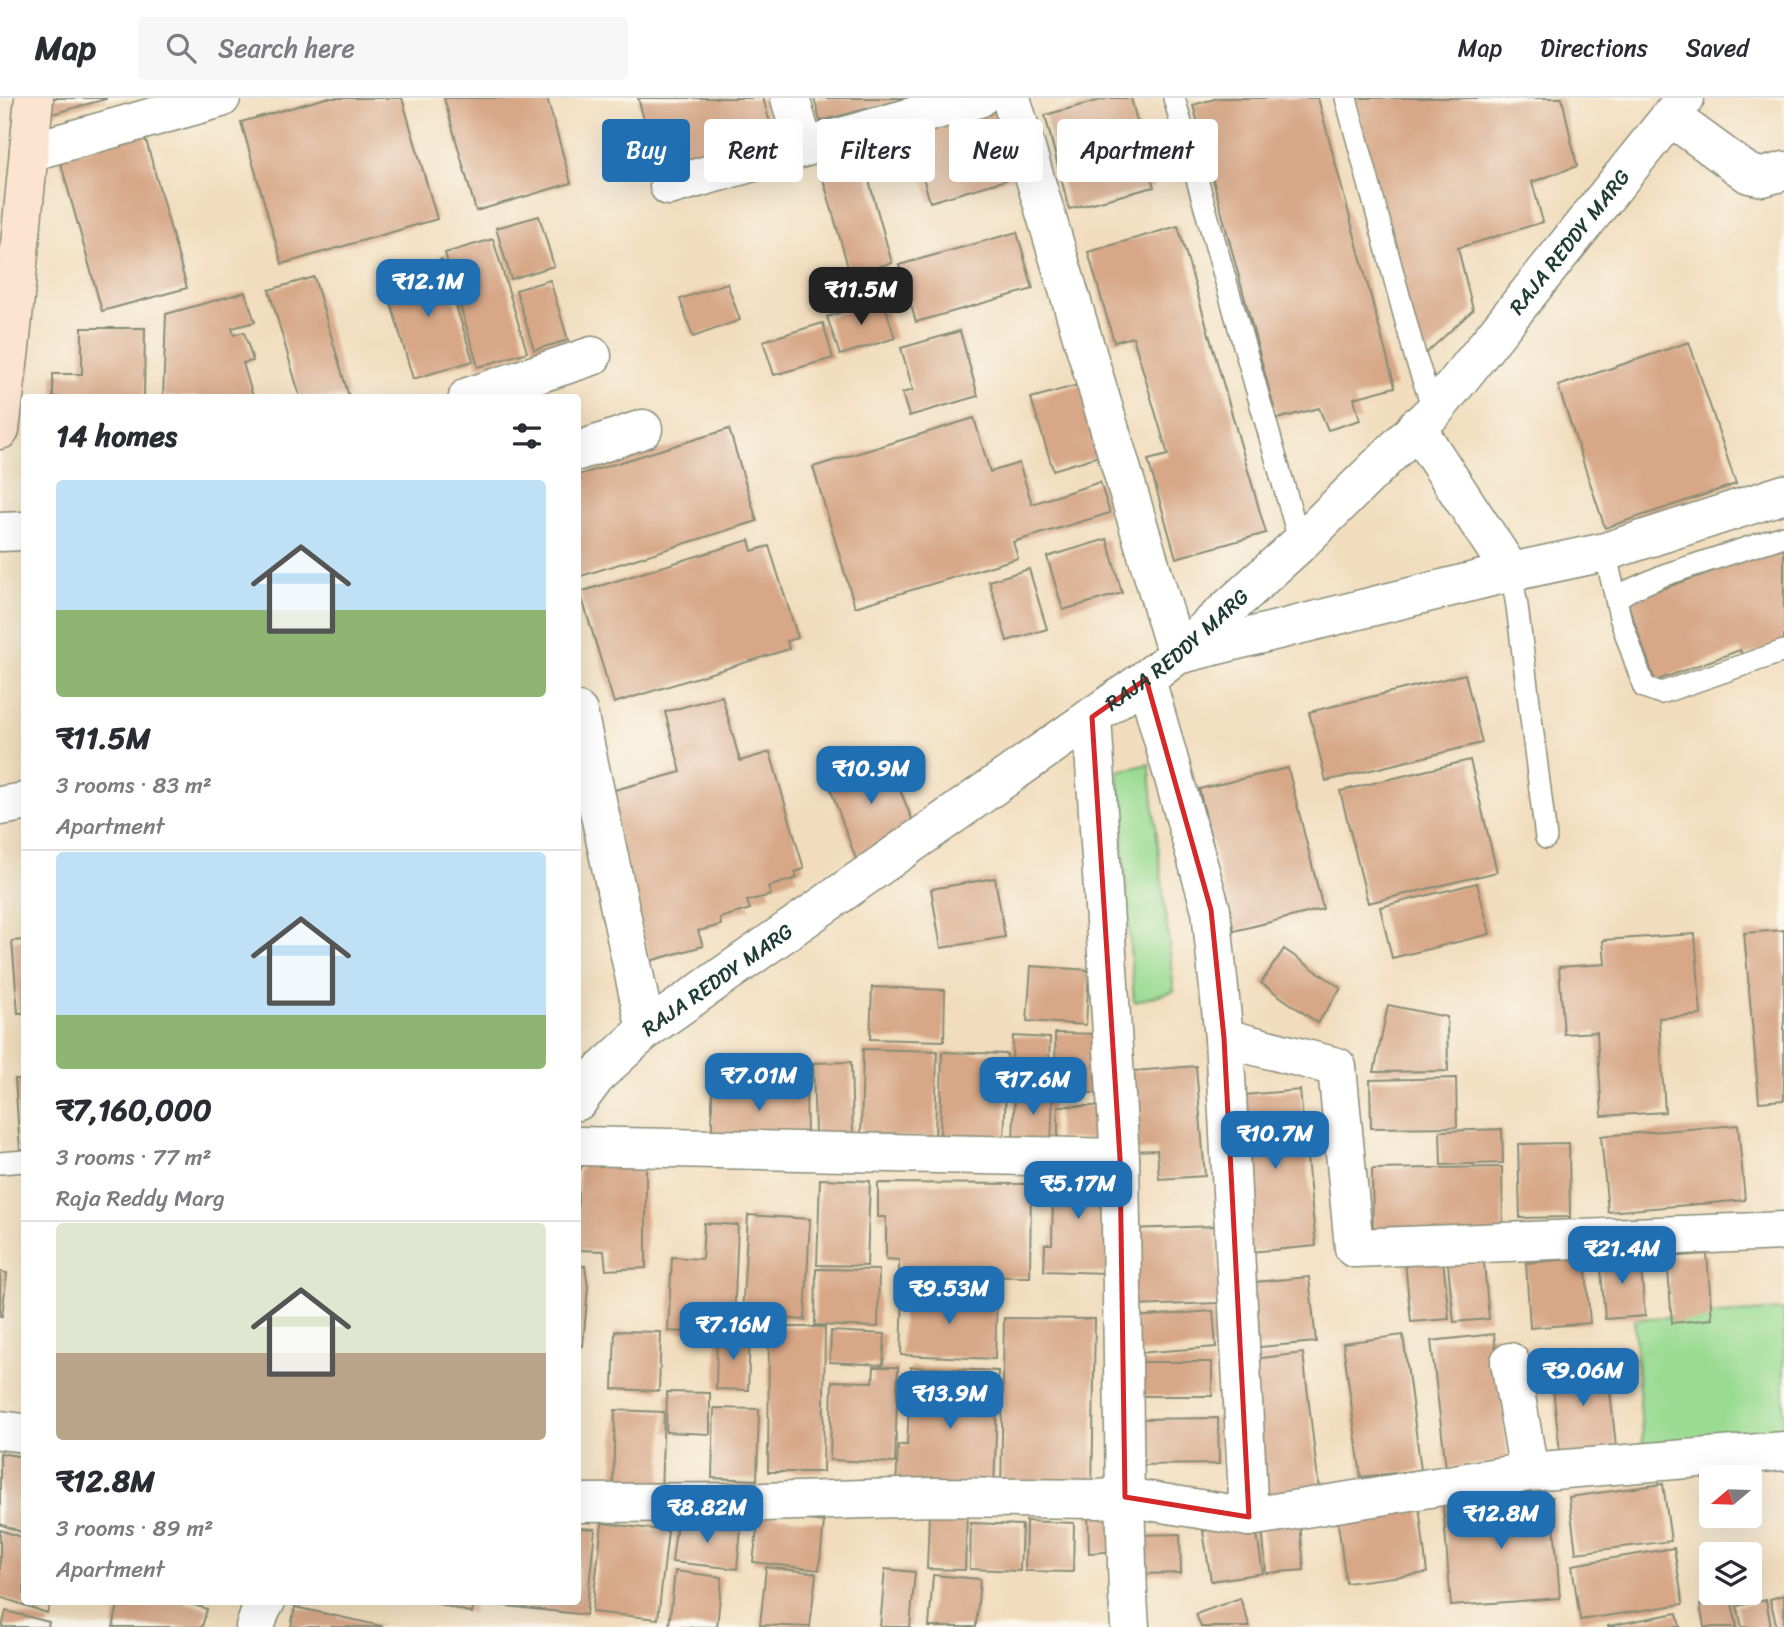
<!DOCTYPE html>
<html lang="en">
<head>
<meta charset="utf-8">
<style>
  body { margin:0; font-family:Sriracha,sans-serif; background:#f7f7f7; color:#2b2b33; height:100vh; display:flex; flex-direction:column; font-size:26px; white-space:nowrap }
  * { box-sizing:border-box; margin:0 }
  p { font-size:23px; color:#7c7c81 }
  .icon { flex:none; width:38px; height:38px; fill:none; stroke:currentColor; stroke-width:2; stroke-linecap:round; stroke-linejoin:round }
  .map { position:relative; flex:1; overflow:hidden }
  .drawer { position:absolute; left:21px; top:296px; width:560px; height:1211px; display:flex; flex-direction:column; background:#fff; border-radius:7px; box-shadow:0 7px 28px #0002 }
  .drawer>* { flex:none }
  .guide { position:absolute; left:602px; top:21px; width:665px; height:63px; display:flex; gap:14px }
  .needle { width:46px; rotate:251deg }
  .tools { position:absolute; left:1699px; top:1367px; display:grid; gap:14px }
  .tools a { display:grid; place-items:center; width:63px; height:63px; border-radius:7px; background:#fff; box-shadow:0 7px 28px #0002; font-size:35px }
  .price { position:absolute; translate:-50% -60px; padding:0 16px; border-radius:14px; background:#1f6fb2; color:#fff; font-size:23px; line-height:46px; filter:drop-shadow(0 2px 4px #0008) }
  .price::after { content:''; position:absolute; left:50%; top:42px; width:21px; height:16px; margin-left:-10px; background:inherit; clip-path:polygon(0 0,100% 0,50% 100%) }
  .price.selected { background:#222; color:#fff }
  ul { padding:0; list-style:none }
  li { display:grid; align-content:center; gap:14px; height:371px; padding:0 35px }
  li+li { border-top:2px solid #e1e1e2 }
  li span { display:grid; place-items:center; height:217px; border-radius:7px; color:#555 }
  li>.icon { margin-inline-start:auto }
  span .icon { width:126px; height:126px; fill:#fffc; stroke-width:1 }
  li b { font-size:30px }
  h2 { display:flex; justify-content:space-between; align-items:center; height:84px; padding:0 35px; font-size:30px }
  .chip { padding:0 24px; border-radius:7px; background:#fff; box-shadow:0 7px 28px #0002; font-size:24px; line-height:63px }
  .chip.selected { background:#1f6fb2; color:#fff }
  header { display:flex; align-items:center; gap:42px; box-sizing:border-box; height:98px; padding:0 35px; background:#fff; border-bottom:2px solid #e1e1e2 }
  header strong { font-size:33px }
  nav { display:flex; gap:38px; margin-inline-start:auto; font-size:24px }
  .search { width:490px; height:63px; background:#f7f7f7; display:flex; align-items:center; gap:18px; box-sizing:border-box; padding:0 24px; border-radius:7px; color:#7c7c81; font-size:26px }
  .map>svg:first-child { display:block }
  .green { fill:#9adb92; stroke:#5c8c63; stroke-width:2 }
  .building { fill:#d7a787 }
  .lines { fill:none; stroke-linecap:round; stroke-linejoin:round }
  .service-casing { stroke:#888d78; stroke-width:24 }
  .minor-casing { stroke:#888d78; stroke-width:41 }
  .tertiary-casing { stroke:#888d78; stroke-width:41 }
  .secondary-casing { stroke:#888d78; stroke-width:41 }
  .service { stroke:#fff; stroke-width:21 }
  .minor { stroke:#fff; stroke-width:38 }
  .tertiary { stroke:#fff; stroke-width:38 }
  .secondary { stroke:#fde4d1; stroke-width:38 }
  .marked { fill:none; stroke:#d62828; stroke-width:5; stroke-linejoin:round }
  .labels { text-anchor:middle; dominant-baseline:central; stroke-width:5; stroke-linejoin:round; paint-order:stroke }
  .street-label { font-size:21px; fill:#1f3d34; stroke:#fbf7ec }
</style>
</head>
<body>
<header>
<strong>Map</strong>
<div class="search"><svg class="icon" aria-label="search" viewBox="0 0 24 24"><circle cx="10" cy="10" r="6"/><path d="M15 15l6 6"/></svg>Search here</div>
<nav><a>Map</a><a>Directions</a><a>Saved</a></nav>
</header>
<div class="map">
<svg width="1784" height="1529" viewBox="0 0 1784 1529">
  <rect width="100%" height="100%" fill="#fbf7ec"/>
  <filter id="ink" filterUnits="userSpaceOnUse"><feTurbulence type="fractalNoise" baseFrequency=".0143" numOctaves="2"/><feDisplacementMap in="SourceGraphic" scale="14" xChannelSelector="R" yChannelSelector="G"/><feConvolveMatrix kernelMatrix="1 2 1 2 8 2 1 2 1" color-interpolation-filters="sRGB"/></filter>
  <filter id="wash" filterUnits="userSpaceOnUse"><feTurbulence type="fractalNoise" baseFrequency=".00686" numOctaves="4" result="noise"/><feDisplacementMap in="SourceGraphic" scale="28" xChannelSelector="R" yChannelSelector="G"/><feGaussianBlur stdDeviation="1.57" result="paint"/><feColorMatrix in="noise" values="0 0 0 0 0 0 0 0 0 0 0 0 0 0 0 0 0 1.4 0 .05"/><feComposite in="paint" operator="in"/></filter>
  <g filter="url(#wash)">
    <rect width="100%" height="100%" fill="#f1ddbd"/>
    <g class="green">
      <polygon points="1149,666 1174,893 1134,904 1118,673"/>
      <polygon points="1784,1212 1784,1340 1643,1349 1634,1221"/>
    </g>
    <g id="blocks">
      <g class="building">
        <polygon points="46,0 106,0 106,1 45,18"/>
        <polygon points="326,0 402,0 437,121 282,166 241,24"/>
        <polygon points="444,0 547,0 571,85 476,113"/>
        <polygon points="638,0 763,0 774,39 658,71"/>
        <polygon points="814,0 904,0 904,1 820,23"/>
        <polygon points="1108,0 1131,0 1154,89 1069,111 1045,17"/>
        <polygon points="1218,0 1318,0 1395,289 1354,300 1360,322 1328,332 1319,310 1277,321 1193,7"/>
        <polygon points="1355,0 1562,0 1577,68 1532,84 1543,124 1458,150 1473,212 1421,260"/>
        <polygon points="996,9 1016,79 930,104 910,34"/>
        <polygon points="144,35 187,190 102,213 59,59"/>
        <polygon points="864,65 892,165 850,176 822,77"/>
        <polygon points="539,118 554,168 511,181 496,130"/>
        <polygon points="1178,128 1266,435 1176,460 1148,362 1168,357 1133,239 1114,244 1088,154"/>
        <polygon points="1017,134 1033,191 916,224 899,167"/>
        <polygon points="493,141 527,254 478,269 445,155"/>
        <polygon points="442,161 473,263 413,281 383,178"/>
        <polygon points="314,179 349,299 300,299 269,192"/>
        <polygon points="550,182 568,242 534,252 516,192"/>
        <polygon points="727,185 740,222 693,239 680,201"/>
        <polygon points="245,194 255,224 232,230 234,237 244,234 253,263 243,265 253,299 163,299 166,216"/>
        <polygon points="883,201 895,240 840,257 827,219"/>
        <polygon points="823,225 833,260 774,277 763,243"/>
        <polygon points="82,230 145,230 144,299 53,299 53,276 82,276"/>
        <polygon points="960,233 978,298 909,318 902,295 913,292 901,250"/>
        <polygon points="1689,244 1736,386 1605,430 1558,288"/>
        <polygon points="1089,284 1109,355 1053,372 1031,300"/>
        <polygon points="974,320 990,374 1019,365 1032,406 1100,384 1110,415 1013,444 1018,460 855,509 813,369"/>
        <polygon points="729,331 757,423 578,479 578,377"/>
        <polygon points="1107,441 1122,495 1063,512 1047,459"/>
        <polygon points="749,442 752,453 769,448 798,540 787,543 789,551 614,605 580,494"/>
        <polygon points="1784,443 1784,545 1743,559 1740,552 1655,583 1627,503 1714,473 1712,467"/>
        <polygon points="1029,471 1047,531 1007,543 989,483"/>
        <polygon points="1465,576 1482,645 1326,683 1309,614"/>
        <polygon points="722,598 740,663 770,654 804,771 795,774 797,780 768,789 771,797 747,803 750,811 720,820 721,827 698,833 703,848 650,863 607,694 681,674 665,614"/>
        <polygon points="886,658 914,726 856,761 829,687"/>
        <polygon points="1470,662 1497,774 1368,805 1340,693"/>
        <polygon points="1288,670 1323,811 1234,833 1199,691"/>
        <polygon points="995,780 1005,839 941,850 931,791"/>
        <polygon points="1477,785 1490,836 1392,860 1380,809"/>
        <polygon points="1784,832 1784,1002 1759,1004 1744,835"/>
        <polygon points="1695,836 1701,917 1659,920 1665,1014 1602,1018 1597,934 1564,936 1559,869 1605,866 1603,842"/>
        <polygon points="24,842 24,915 18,915 12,843"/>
        <polygon points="1284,851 1341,890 1318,925 1261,885"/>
        <polygon points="1031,868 1089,872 1086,927 1027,923"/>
        <polygon points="872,889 945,892 944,943 870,941"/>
        <polygon points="1388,907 1447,919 1448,973 1374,974"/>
        <polygon points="1055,935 1105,936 1106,995 1056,995"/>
        <polygon points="1013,938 1050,940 1048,986 1011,984"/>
        <polygon points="863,951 937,953 935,1040 861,1038"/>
        <polygon points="942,954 1007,956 1004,1046 940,1044"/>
        <polygon points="851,964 853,1036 815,1037 813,965"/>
        <polygon points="1196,968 1205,1078 1159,1081 1157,1052 1128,1053 1122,974"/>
        <polygon points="1456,980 1457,1029 1371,1030 1370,982"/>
        <polygon points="15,981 24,981 24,1052 20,1052"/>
        <polygon points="806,989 807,1039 712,1041 712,991"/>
        <polygon points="1015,991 1053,993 1051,1047 1013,1045"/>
        <polygon points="1300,992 1316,1148 1250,1154 1234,998"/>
        <rect x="1058" y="1008" width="52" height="33"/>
        <polygon points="1738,1027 1745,1102 1608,1114 1601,1038"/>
        <polygon points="1502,1031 1503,1065 1441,1067 1440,1033"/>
        <polygon points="1569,1045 1570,1119 1520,1120 1518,1046"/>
        <polygon points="585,1064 646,1068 646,1170 606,1172 604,1153 578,1152 578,1075"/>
        <polygon points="1502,1069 1503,1136 1373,1139 1372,1071"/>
        <polygon points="1046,1070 1109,1072 1107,1175 1044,1173 1045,1146 1052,1146 1053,1097 1046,1097"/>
        <polygon points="820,1081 870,1083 867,1168 817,1167"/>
        <polygon points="878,1085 1031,1086 1030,1179 899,1178 899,1162 886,1161 886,1119 878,1119"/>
        <polygon points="748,1117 810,1121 805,1222 742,1218"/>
        <polygon points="704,1125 738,1127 734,1224 720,1223 720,1236 668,1233 672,1159 702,1161"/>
        <polygon points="1216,1128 1219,1205 1131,1208 1128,1131"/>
        <polygon points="1483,1153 1489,1221 1454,1224 1447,1157"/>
        <polygon points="1640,1156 1645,1218 1605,1221 1600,1159"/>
        <polygon points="1707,1156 1712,1221 1672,1225 1667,1159"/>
        <polygon points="1443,1160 1449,1221 1411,1224 1405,1164"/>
        <polygon points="1585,1160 1590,1225 1530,1230 1526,1165"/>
        <polygon points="578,1168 585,1168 588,1189 583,1248 578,1248"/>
        <polygon points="816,1171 879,1172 878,1229 815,1227"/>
        <polygon points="0,1174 7,1175 2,1218 0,1218"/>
        <polygon points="1309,1179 1316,1244 1249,1250 1243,1185"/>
        <polygon points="903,1194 997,1198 995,1261 901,1257"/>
        <polygon points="1213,1213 1216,1249 1137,1255 1134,1219"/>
        <polygon points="1004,1220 1095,1221 1092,1397 1001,1395"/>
        <polygon points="769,1229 825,1229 823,1374 768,1374"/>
        <polygon points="615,1233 661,1234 659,1293 613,1291"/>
        <polygon points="831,1233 885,1236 883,1267 830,1264"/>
        <polygon points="1494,1236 1508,1363 1446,1370 1431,1243"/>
        <polygon points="717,1237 750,1238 748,1292 716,1291"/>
        <polygon points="1403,1237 1421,1372 1361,1379 1343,1245"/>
        <polygon points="1303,1255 1319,1391 1261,1397 1245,1262"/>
        <polygon points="1606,1257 1617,1357 1561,1364 1550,1263"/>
        <rect x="1128" y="1264" width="84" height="34"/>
        <polygon points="874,1269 898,1269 895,1365 830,1362 832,1283 873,1284"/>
        <polygon points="911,1269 998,1273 994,1394 896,1390 898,1347 907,1347"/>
        <polygon points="667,1294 710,1295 710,1336 666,1334"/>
        <polygon points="714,1310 759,1311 757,1382 712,1380"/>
        <polygon points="615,1312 664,1314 661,1394 613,1392"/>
        <polygon points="1218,1320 1219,1366 1134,1367 1133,1321"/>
        <polygon points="0,1355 24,1359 24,1435 0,1426"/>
        <polygon points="1663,1386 1671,1443 1576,1455 1569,1399"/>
        <polygon points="1552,1399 1560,1500 1451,1508 1443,1407"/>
        <polygon points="1419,1408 1427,1475 1346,1485 1337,1418"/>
        <polygon points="1088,1411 1118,1411 1121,1453 1089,1455"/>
        <polygon points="759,1416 824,1424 819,1472 753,1464"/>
        <polygon points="929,1416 967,1418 965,1472 927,1471"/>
        <polygon points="677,1423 741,1431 737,1471 672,1464"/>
        <polygon points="1026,1423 1074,1425 1073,1474 1025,1473"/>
        <polygon points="1255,1424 1263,1475 1211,1483 1203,1433"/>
        <polygon points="1300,1424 1304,1472 1266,1475 1262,1427"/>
        <polygon points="602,1425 668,1433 658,1521 592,1514"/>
        <polygon points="971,1425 1022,1427 1020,1473 970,1471"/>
        <polygon points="578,1430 595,1431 586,1517 497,1507 497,1503 578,1503"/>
        <polygon points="0,1432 24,1440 24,1503 51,1503 47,1515 0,1499"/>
        <polygon points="1180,1436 1181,1475 1140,1476 1139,1437"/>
        <polygon points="1674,1450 1683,1506 1580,1522 1572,1467"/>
        <polygon points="766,1469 816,1475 810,1529 760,1527"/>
        <polygon points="885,1471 915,1474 910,1529 880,1529"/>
        <polygon points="675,1473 722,1479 717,1529 669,1529"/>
        <polygon points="933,1477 980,1481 976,1529 929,1529"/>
        <polygon points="1784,1497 1784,1529 1777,1529 1770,1501"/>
        <polygon points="1240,1500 1250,1529 1201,1529 1196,1516"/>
        <polygon points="1731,1500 1737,1529 1704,1529 1700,1507"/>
        <polygon points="1766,1502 1771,1529 1742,1529 1737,1508"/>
        <polygon points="119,1503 181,1503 207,1511 202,1529 113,1529"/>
        <polygon points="428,1503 475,1503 472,1515"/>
        <polygon points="295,1509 382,1528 382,1529 291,1529"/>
        <polygon points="6,1513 49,1524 48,1529 2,1529"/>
        <polygon points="1677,1515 1680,1529 1608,1529 1608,1528"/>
      </g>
    </g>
  </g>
  <g filter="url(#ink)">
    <use href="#blocks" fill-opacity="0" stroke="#888d78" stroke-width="2"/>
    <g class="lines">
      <g class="service-casing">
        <g id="service">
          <polyline points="1174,0 1300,445"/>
          <polyline points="1346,0 1416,261 1434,313"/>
          <polyline points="1784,438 1664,477 1628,493 1616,501 1620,519 1644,589 1661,595 1784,553"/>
          <polyline points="1605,454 1616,501"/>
          <polyline points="1511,474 1517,508 1546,740"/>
          <polyline points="0,1065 24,1063"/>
        </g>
      </g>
      <g class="minor-casing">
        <g id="minor">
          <polyline points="790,0 804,49"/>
          <polyline points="1011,0 1177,557 1511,474 1605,454 1784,396"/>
          <polyline points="1671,19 1749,76 1763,79 1784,73"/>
          <polyline points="29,54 221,0"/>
          <polyline points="669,88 979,0"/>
          <polyline points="468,299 592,258"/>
          <polyline points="1416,329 1511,474"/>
          <polyline points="578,353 643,331"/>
          <polyline points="0,434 24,433"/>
          <polyline points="1146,581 1211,812 1224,940 1249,1419"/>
          <polyline points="578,614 646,932"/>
          <polyline points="1092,619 1120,1060"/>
          <polyline points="0,708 24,704"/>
          <polyline points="1224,940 1337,969 1354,1150 1784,1133"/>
          <polyline points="578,1048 1120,1060 1125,1399 1128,1498 1130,1529"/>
          <polyline points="1510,1264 1529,1374"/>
        </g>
      </g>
      <g class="tertiary-casing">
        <g id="tertiary">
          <path id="s1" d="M578 1003 598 976 646 932 1146 581 1177 557 1300 445 1434 313 1685 0"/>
          <polyline points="0,1332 24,1335"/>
          <polyline points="578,1405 764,1404 933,1399 1099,1401 1125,1399 1249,1419 1529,1374 1784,1353"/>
          <polyline points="255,1529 261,1512 266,1503"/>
        </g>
      </g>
      <g class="secondary-casing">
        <polyline id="secondary" points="0,332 10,250 34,0"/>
      </g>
      <use href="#service" class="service"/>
      <use href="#minor" class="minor"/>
      <use href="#tertiary" class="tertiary"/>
      <use href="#secondary" class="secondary"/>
    </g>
  </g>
  <path class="marked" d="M1146 581 1211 812 1224 940 1249 1419 1125 1399 1120 1060 1092 619Z"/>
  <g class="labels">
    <g class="street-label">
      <text stroke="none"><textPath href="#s1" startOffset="1320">RAJA REDDY MARG</textPath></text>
      <text stroke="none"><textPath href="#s1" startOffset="752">RAJA REDDY MARG</textPath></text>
      <text stroke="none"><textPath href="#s1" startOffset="186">RAJA REDDY MARG</textPath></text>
    </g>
  </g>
</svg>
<div class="tools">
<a><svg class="needle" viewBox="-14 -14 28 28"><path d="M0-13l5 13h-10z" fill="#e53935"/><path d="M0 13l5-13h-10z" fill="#7c7c81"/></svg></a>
<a><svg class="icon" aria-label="layers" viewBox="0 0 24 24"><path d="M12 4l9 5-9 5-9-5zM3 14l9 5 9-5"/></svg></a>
</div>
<b class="price" style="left:428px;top:221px">₹12.1M</b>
<b class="price selected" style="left:861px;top:229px">₹11.5M</b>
<b class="price" style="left:871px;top:708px">₹10.9M</b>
<b class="price" style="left:759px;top:1015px">₹7.01M</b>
<b class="price" style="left:1033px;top:1019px">₹17.6M</b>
<b class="price" style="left:1275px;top:1073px">₹10.7M</b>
<b class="price" style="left:1078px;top:1123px">₹5.17M</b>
<b class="price" style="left:1622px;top:1188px">₹21.4M</b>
<b class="price" style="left:949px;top:1228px">₹9.53M</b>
<b class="price" style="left:733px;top:1264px">₹7.16M</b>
<b class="price" style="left:1583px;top:1310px">₹9.06M</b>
<b class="price" style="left:950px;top:1333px">₹13.9M</b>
<b class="price" style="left:707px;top:1447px">₹8.82M</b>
<b class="price" style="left:1501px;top:1453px">₹12.8M</b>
<div class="guide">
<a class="chip selected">Buy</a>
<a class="chip">Rent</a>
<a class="chip">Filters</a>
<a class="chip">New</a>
<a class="chip">Apartment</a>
</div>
<section class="drawer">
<h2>14 homes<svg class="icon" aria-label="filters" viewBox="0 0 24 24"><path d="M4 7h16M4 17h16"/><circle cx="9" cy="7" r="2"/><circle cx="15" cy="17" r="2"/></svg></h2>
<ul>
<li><span style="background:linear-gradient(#bfe0f5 60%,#8fb573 0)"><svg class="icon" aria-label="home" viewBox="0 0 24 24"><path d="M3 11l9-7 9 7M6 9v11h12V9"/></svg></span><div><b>₹11.5M</b><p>3 rooms · 83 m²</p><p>Apartment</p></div></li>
<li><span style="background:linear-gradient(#bfe0f5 75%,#8fb573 0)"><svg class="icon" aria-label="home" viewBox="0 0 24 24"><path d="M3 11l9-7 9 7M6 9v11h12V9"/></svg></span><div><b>₹7,160,000</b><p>3 rooms · 77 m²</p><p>Raja Reddy Marg</p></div></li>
<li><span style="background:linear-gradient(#dfe7d0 60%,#b9a48a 0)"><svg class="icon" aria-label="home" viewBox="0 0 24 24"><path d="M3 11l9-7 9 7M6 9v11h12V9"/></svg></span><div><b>₹12.8M</b><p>3 rooms · 89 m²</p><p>Apartment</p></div></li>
</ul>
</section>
</div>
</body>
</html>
